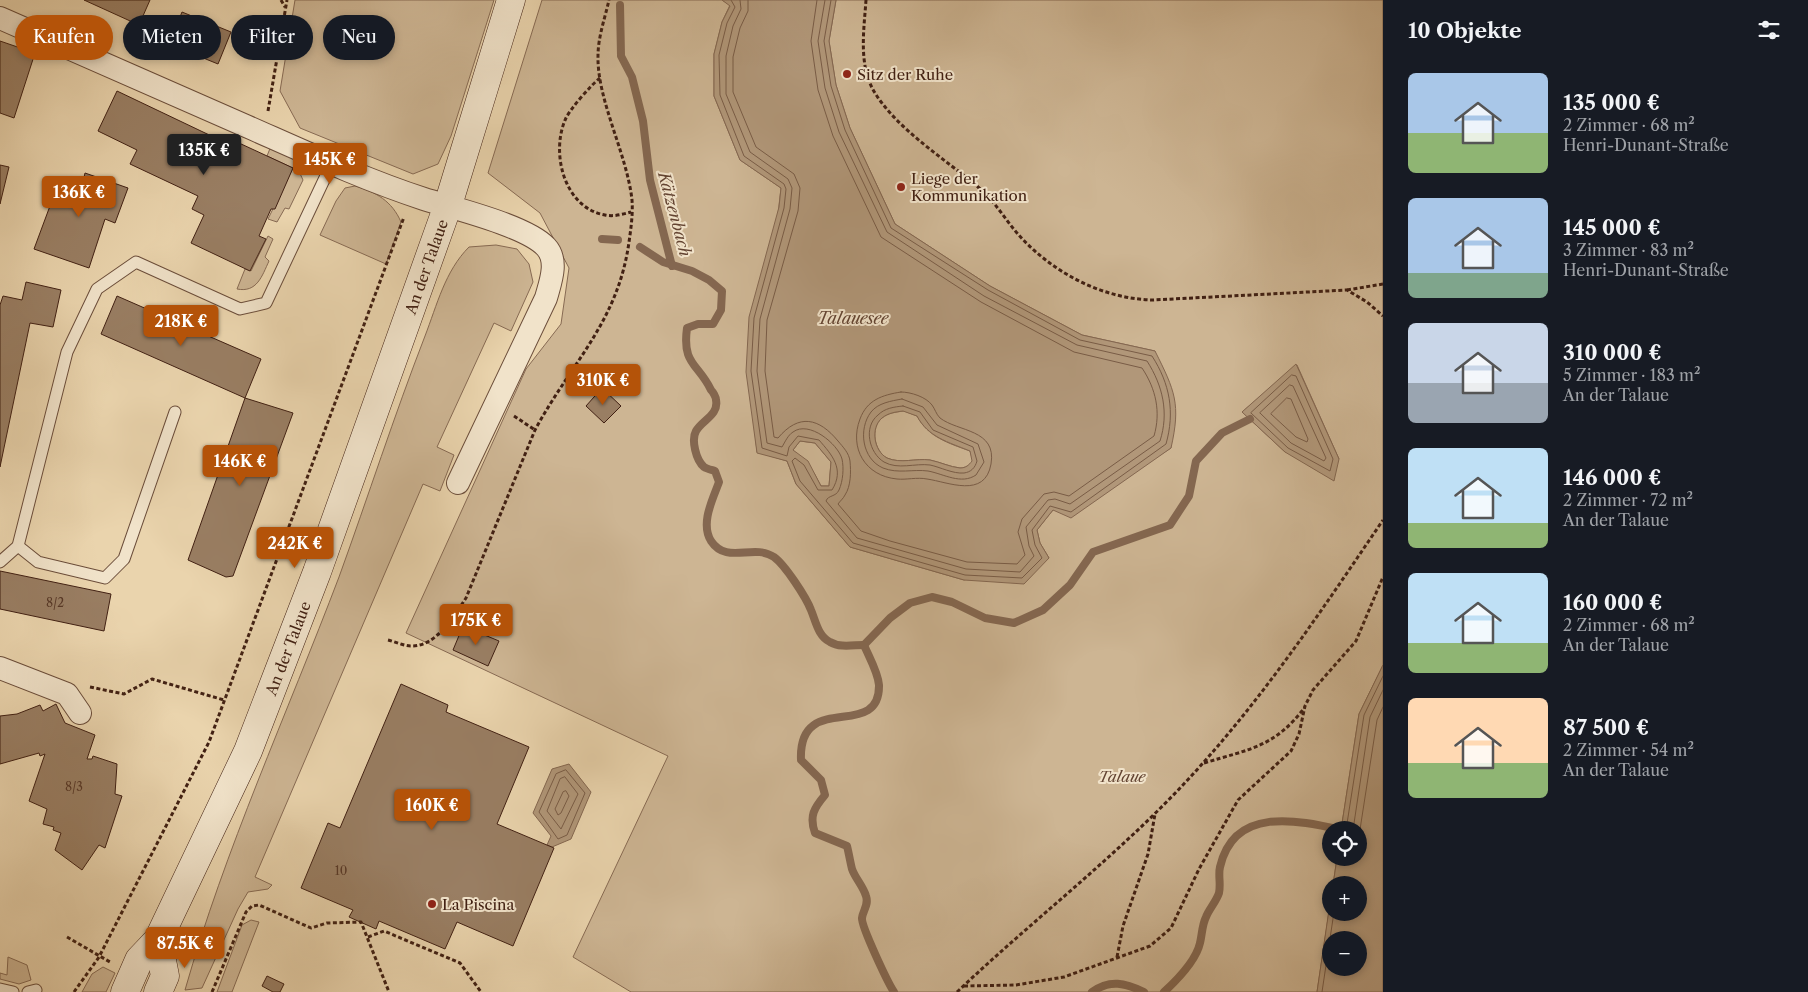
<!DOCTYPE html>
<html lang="de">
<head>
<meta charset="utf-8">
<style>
  body { margin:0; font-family:"Libre Caslon Text",serif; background:#242831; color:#f1f3f6; height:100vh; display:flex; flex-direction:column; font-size:19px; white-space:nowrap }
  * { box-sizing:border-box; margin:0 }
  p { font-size:16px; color:#9ea1a6 }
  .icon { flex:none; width:28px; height:28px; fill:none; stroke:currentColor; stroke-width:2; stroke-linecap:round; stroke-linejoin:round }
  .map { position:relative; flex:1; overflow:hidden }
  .side { display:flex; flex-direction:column; background:#171b24; width:425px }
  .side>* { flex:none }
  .top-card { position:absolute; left:15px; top:15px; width:475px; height:45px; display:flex; gap:10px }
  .fabs { position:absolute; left:1322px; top:821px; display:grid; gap:10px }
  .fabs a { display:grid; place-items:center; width:45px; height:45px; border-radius:50%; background:#171b24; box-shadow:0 2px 8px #0003; font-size:25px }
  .price { position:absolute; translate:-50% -42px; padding:0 11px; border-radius:5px; background:#b45309; color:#fff; font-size:16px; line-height:32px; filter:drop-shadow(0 1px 2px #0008) }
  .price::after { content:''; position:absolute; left:50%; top:30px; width:15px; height:11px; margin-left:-8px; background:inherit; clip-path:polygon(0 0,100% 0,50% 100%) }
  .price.active { background:#222; color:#fff }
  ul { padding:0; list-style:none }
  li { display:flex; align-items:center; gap:15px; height:125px; padding:0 25px }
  li span { display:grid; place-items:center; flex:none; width:140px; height:100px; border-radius:8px; color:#555 }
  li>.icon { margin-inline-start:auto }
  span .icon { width:60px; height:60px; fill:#fffc; stroke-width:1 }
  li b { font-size:21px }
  h2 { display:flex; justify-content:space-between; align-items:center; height:60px; padding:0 25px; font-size:21px }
  .pill { padding:0 18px; border-radius:22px; background:#171b24; box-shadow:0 2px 8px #0003; font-size:18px; line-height:45px }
  .pill.active { background:#b45309; color:#fff }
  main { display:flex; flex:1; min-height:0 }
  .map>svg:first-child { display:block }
  .green { fill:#cdb593; stroke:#876a53; fill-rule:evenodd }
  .water { fill:#b19779; stroke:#846750; fill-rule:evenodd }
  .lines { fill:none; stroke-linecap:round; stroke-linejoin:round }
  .shore { stroke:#795c46; stroke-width:1 }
  .stream { stroke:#846750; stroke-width:8 }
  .building { fill:#997e63; stroke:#412013 }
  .lane-casing { stroke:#6b4d3a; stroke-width:13 }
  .street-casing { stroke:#6b4d3a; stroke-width:24 }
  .secondary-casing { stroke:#412013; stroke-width:29 }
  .path { stroke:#412013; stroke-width:3; stroke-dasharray:4 2.5; stroke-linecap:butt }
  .lane { stroke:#f1e3ca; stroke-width:11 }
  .street { stroke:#f1e3ca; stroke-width:22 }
  .secondary { stroke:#f1e3ca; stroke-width:28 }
  .poi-dot { fill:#8f2418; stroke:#f1e3ca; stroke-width:2 }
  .labels { text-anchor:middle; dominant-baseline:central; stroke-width:4; stroke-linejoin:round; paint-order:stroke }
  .number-label { font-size:12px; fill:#573827 }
  .poi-label { font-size:15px; fill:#412013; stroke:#f1e3ca; text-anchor:start }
  .street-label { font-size:15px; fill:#412013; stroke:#f1e3ca }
  .park-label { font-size:15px; font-style:italic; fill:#644533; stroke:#f1e3ca }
  .water-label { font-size:16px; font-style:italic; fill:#634432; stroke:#f1e3ca }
</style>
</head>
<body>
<main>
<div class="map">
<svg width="1383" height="992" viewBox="0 0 1383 992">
  <rect width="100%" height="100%" fill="#ead4ad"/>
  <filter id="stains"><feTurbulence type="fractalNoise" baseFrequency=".004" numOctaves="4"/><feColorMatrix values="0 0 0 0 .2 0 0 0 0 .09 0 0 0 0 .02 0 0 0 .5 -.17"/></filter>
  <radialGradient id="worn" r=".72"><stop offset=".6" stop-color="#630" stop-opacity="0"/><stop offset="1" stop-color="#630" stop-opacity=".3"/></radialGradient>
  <g class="green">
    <polygon points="295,0 494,0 451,136 438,164 413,174 300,128 280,91"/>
    <path d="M542 0H722L730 5 722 22 714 54V96L740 160 781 188 754 423 757 452 787 461 796 484 850 547 964 580 1049 558 1040 543 1037 530 1053 510 1135 471 1171 448 1155 351 1082 335 990 286 895 224 850 128 836 85 829 41 836 0H1383V665L1359 714 1341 830H1331V858H1337L1317 992H631L573 957 668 756 406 633 526 369 561 324 569 268 540 213 488 173ZM1297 365 1339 459 1285 452 1242 412Z"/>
    <polygon points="271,146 292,156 303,180 289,209 285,208 277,222 268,219 293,168 267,156"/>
    <path d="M355 186C376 192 392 201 401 222L386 264 320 235 336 201 345 188Z"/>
    <path d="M268 236 273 239 265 257 269 261C262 276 257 293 237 289L245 269 251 271Z"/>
    <path d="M496 245 517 249 529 264 533 282 511 331 494 323 437 447 454 455 440 491 423 484 255 877 272 885 268 889 248 892 238 909 202 988 185 990C225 849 287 714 339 577 368 497 394 416 425 336 437 305 445 271 469 247Z"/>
    <path d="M904 411 917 416C928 437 948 443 970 451L973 461C969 465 966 468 960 468 950 467 940 462 930 460 916 458 900 464 887 458 874 451 870 428 882 418 888 413 896 412 904 411Z"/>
    <polygon points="800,441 815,443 831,462 829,486 821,486 814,473 793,450"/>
    <polygon points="251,920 259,922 232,992 217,992 242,925"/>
    <polygon points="8,957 27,965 31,980 19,984 0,979 0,973 7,975"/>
    <polygon points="103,967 115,973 106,992 82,992 92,974"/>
  </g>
  <g class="water">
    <path d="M722 0H836L829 41 836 85 850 128 895 224 990 286 1082 335 1155 351C1175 391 1181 404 1171 448L1071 518 1053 510 1037 530 1040 543 1049 558 1024 584 964 580 850 547 796 484 787 461 757 453 746 372 749 317 779 207 781 188 740 160 714 96V54L722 22 730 6ZM903 411 917 416C928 437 948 442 970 451L972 461C969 465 966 468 960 468 950 467 940 462 930 460 916 458 901 464 887 458 874 451 870 428 882 418 888 413 895 412 903 411ZM800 441 815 443 831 462 829 486H821L808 461 793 450Z"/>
    <polygon points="1296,364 1339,459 1334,481 1285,452 1242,412"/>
    <path d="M1383 665V992H1317L1331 896V912H1359V885H1333L1337 858H1359V830H1341L1359 714ZM1331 940H1359V968H1331Z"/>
    <polygon points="569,764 591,792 571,839 552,847 547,845 551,836 533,813 552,769"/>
  </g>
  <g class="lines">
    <g class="shore">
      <path d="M731 0 735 7 727 23 719 55 720 95 744 156 784 184 786 189 784 208 754 318 751 371 762 448 787 456 789 447 798 436 819 440C832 455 845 469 832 490H818L804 465 795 458 792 461 800 481 853 543 965 575 1022 578 1042 558 1035 545 1032 530 1050 506 1071 512 1166 444C1175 412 1170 384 1152 356L1080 340 988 290 891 228 845 130 831 86 824 41 831 0"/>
      <path d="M740 0 741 9 733 26 726 56V94L750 152 788 179 792 188 790 209 760 319 757 371 767 443 782 447C785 442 788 435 793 432 809 420 838 444 842 459 844 468 843 481 839 490 836 497 828 495 826 501L857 538 966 569 1020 572 1034 556 1029 546 1026 527 1048 500 1055 499 1070 504 1160 441C1169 413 1163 386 1147 361L1077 345 984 296 887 232 839 132 825 88 818 41 825 0"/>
      <path d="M748 0V11L740 28 733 57V92L756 147 794 174 800 188 798 211 767 320 765 371 774 437 778 438C799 413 819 418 838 441 843 447 849 453 850 461 851 472 851 486 845 495 843 499 840 501 838 504L861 531 890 541 967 562 1017 564 1025 555 1018 532 1022 519 1044 494 1054 492 1069 496 1154 436C1161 412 1156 389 1142 368L1074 352 981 302 881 237 833 136 818 90 811 41 817 0"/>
      <polygon points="1292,375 1296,376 1333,459 1330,471 1288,448 1251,413"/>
      <polygon points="1290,385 1293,386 1326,458 1324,461 1291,443 1260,413"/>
      <path d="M901 392C911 392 926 397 932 405 935 409 936 414 940 418 958 432 997 429 991 464 985 499 948 482 927 479 917 477 906 480 897 479 865 476 849 448 860 419 867 400 882 395 901 392Z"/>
      <polygon points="1287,398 1291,399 1308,439 1307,442 1296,437 1271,414"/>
      <path d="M902 399 923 407 937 425 978 444 984 462 976 475C961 485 944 474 928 471 913 469 898 474 883 468 862 459 858 429 871 412 878 403 891 401 902 399Z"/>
      <path d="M903 406 920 412 933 430 973 447 977 461C975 468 971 472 964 473 953 474 940 467 930 465 915 463 898 470 884 462 869 453 863 427 878 415 885 408 894 407 903 406Z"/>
      <polygon points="566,770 585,793 567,835 558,839 539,812 556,774"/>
      <polygon points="565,777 578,794 561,829 547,811 560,779"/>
      <polygon points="566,791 569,796 561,813 558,815 555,809 563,792"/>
      <polyline points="1346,830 1364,715 1383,676"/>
      <polyline points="1353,830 1370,717 1383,690"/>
      <polyline points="1359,836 1377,720 1383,707"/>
      <polyline points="1322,992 1334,912"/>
    </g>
    <g class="stream">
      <polyline points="620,5 621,56 632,77 643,121 650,180 672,266"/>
      <polyline points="602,239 618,240"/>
      <path d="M640 247 663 262 692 271 709 280 722 291 721 310 713 324H698L687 328C682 365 698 363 711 390 713 392 716 397 716 400 719 415 702 420 696 431 691 440 696 460 704 467 707 469 712 470 715 471L719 482C713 499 700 523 711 541 727 565 753 543 774 557 785 565 806 597 811 610 816 622 818 636 830 642 840 648 853 645 864 645"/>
      <polyline points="864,645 890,618 910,603 932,597 952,602 985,618 1014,623 1043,610 1070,585 1093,552 1170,525 1189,496 1196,461 1222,433 1250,419"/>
      <path d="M864 645C869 657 878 672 879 685 880 742 798 689 801 760L821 780 825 795C814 808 809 816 815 833L847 846C849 854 850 861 852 869 855 878 863 886 866 896 869 905 863 910 862 918 861 926 888 983 894 992"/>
      <path d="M1092 992C1110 979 1125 983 1144 992"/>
      <path d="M1164 992C1177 980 1196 961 1200 943 1202 935 1202 925 1206 917 1209 909 1216 902 1219 893 1221 884 1218 875 1220 867 1234 806 1297 820 1342 830"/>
    </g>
  </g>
  <g class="building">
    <polygon points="84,0 150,0 139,25"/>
    <polygon points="182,12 231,32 218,64 169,44"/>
    <polygon points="0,41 35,53 14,118 0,113"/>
    <polygon points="117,91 224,142 226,137 293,168 275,209 271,209 259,236 266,239 250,271 191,243 204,215 192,209 198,196 130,164 137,150 98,131"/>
    <polygon points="0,165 9,167 0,204"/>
    <polygon points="85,173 128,188 115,223 105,219 89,268 34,249 60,179 82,186"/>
    <polygon points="26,282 61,290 53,327 30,323 0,467 0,305 3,296 22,300"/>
    <polygon points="117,296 261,359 245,398 101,334"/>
    <polygon points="602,388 621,406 604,423 586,406"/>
    <polygon points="245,398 293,413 233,576 226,577 188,560"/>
    <polygon points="0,571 111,594 104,631 0,609"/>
    <polygon points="463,626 499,641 488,666 453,650"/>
    <polygon points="401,684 448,705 446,712 529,747 497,824 554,848 513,946 457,922 445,949 379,921 376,929 349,917 353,910 301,888 328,823 340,828"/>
    <polygon points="56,704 65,723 95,735 87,759 92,759 93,756 117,764 115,794 122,796 105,848 99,845 82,870 55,850 61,833 53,830 54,827 43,824 47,809 29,801 45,754 40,756 39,753 0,764 0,716 17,714 40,705 43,711"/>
    <polygon points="267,976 284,984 280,992 273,992 262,986"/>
  </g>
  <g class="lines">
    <g class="lane-casing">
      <g id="lane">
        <polyline points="18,546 38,562 105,578 124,559 175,412"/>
        <polyline points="0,562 18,546 67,352 97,289 136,262 240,309 266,303 331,165"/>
        <polyline points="0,989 13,992"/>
        <polyline points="28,992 36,990"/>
      </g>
    </g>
    <g class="street-casing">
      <g id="street">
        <path d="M0 18C82 54 164 90 246 126 305 152 363 179 424 199 453 208 527 226 546 247 559 261 550 283 546 298L458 483"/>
        <polyline points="0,668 67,694 80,713"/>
      </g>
    </g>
    <g class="secondary-casing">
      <g id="secondary">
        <path id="s1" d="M125 992 139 960 158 940 248 751 317 572 448 205 511 0"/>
        <polyline points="158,992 165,976 158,940"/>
      </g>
    </g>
    <g class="path">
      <polyline points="281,0 285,7"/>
      <path d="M866 0C864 30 858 66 875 93 898 130 945 159 978 187 994 200 1004 218 1017 233 1051 272 1102 299 1153 300L1347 290 1367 302 1383 316"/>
      <path d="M600 78C591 85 571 108 566 118 550 152 564 208 605 215 614 217 623 214 631 212"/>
      <polyline points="268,111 287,0"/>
      <polyline points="1347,290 1383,284"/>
      <polyline points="514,416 535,430"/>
      <path d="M388 640C396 642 404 646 411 646 436 647 454 616 466 598L535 430C571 363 618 322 629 242 631 228 633 214 632 200 627 154 597 100 598 56 598 37 605 18 609 0"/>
      <polyline points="90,687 124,694 152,679 224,700"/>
      <path d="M1204 763C1250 749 1275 747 1305 707"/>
      <polyline points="67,937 110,962"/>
      <polyline points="368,937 384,931 460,963 481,992"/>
      <polyline points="1117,957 1123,926 1148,854 1155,814"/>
      <polyline points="964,986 1016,985 1064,977 1150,946 1171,928 1199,869 1238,800 1291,751 1299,734 1305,706 1313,690 1356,641 1383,577"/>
      <polyline points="74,992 99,957 209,742 404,217"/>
      <polyline points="212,992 246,912 252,906 259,905 311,928 327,923 361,922 389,992"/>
      <path d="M957 992C1038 915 1129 847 1203 763 1270 688 1326 604 1383 520"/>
    </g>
    <use href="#lane" class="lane"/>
    <use href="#street" class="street"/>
    <use href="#secondary" class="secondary"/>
  </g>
  <g class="poi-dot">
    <circle cx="847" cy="74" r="5"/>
    <circle cx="901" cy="187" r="5"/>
    <circle cx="432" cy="904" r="5"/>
  </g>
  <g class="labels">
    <g class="number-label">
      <text x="55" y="602">8/2</text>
      <text x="74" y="786">8/3</text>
      <text x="341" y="870">10</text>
    </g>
    <g class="poi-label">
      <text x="857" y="74">Sitz der Ruhe</text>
      <text x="911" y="178">Liege der<tspan x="911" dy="17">Kommunikation</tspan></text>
      <text x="442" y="904">La Piscina</text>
    </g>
    <g class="street-label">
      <text stroke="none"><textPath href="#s1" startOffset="788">An der Talaue</textPath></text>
      <text stroke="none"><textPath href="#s1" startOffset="382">An der Talaue</textPath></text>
    </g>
    <g class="park-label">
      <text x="1122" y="776">Talaue</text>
    </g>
    <g class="water-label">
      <text transform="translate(675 214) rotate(75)">Kätzenbach</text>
      <text x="853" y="318">Talauesee</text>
    </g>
  </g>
  <rect width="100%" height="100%" filter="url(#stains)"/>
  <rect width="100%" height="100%" fill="url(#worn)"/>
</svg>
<div class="fabs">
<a><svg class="icon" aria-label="locate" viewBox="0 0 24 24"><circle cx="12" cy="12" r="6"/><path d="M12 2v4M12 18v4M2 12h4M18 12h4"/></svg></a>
<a>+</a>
<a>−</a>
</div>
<b class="price active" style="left:204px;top:176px">135K €</b>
<b class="price" style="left:330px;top:185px">145K €</b>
<b class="price" style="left:79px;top:218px">136K €</b>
<b class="price" style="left:181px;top:347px">218K €</b>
<b class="price" style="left:603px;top:406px">310K €</b>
<b class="price" style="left:240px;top:487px">146K €</b>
<b class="price" style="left:295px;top:569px">242K €</b>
<b class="price" style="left:476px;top:646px">175K €</b>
<b class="price" style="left:432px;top:831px">160K €</b>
<b class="price" style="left:185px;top:969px">87.5K €</b>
<div class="top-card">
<a class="pill active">Kaufen</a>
<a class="pill">Mieten</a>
<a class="pill">Filter</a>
<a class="pill">Neu</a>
</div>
</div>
<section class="side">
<h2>10 Objekte<svg class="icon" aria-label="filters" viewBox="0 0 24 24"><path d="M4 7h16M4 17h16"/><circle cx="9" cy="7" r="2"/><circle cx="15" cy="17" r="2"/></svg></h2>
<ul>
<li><span style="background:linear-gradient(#a9c7e8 60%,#8fb573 0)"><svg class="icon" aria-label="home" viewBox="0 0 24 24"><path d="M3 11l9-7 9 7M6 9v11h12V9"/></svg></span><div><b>135 000 €</b><p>2 Zimmer · 68 m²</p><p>Henri-Dunant-Straße</p></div></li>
<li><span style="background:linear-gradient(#a9c7e8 75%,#7fa58c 0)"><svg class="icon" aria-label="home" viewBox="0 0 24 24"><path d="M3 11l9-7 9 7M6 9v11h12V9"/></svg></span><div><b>145 000 €</b><p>3 Zimmer · 83 m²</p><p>Henri-Dunant-Straße</p></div></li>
<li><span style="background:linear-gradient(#c9d6e8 60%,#9aa5b1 0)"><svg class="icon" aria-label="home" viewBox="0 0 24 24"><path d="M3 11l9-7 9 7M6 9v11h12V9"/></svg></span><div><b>310 000 €</b><p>5 Zimmer · 183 m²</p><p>An der Talaue</p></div></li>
<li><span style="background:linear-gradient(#bfe0f5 75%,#8fb573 0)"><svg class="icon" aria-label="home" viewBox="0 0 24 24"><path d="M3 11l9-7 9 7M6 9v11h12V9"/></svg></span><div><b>146 000 €</b><p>2 Zimmer · 72 m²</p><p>An der Talaue</p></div></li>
<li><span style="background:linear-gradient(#bfe0f5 70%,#8fb573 0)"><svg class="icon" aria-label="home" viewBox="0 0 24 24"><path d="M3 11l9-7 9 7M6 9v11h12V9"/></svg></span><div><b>160 000 €</b><p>2 Zimmer · 68 m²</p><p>An der Talaue</p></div></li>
<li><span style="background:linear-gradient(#ffd9b3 65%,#8fb573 0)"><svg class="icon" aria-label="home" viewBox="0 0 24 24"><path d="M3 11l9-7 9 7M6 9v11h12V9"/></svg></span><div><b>87 500 €</b><p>2 Zimmer · 54 m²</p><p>An der Talaue</p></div></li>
</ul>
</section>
</main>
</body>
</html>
